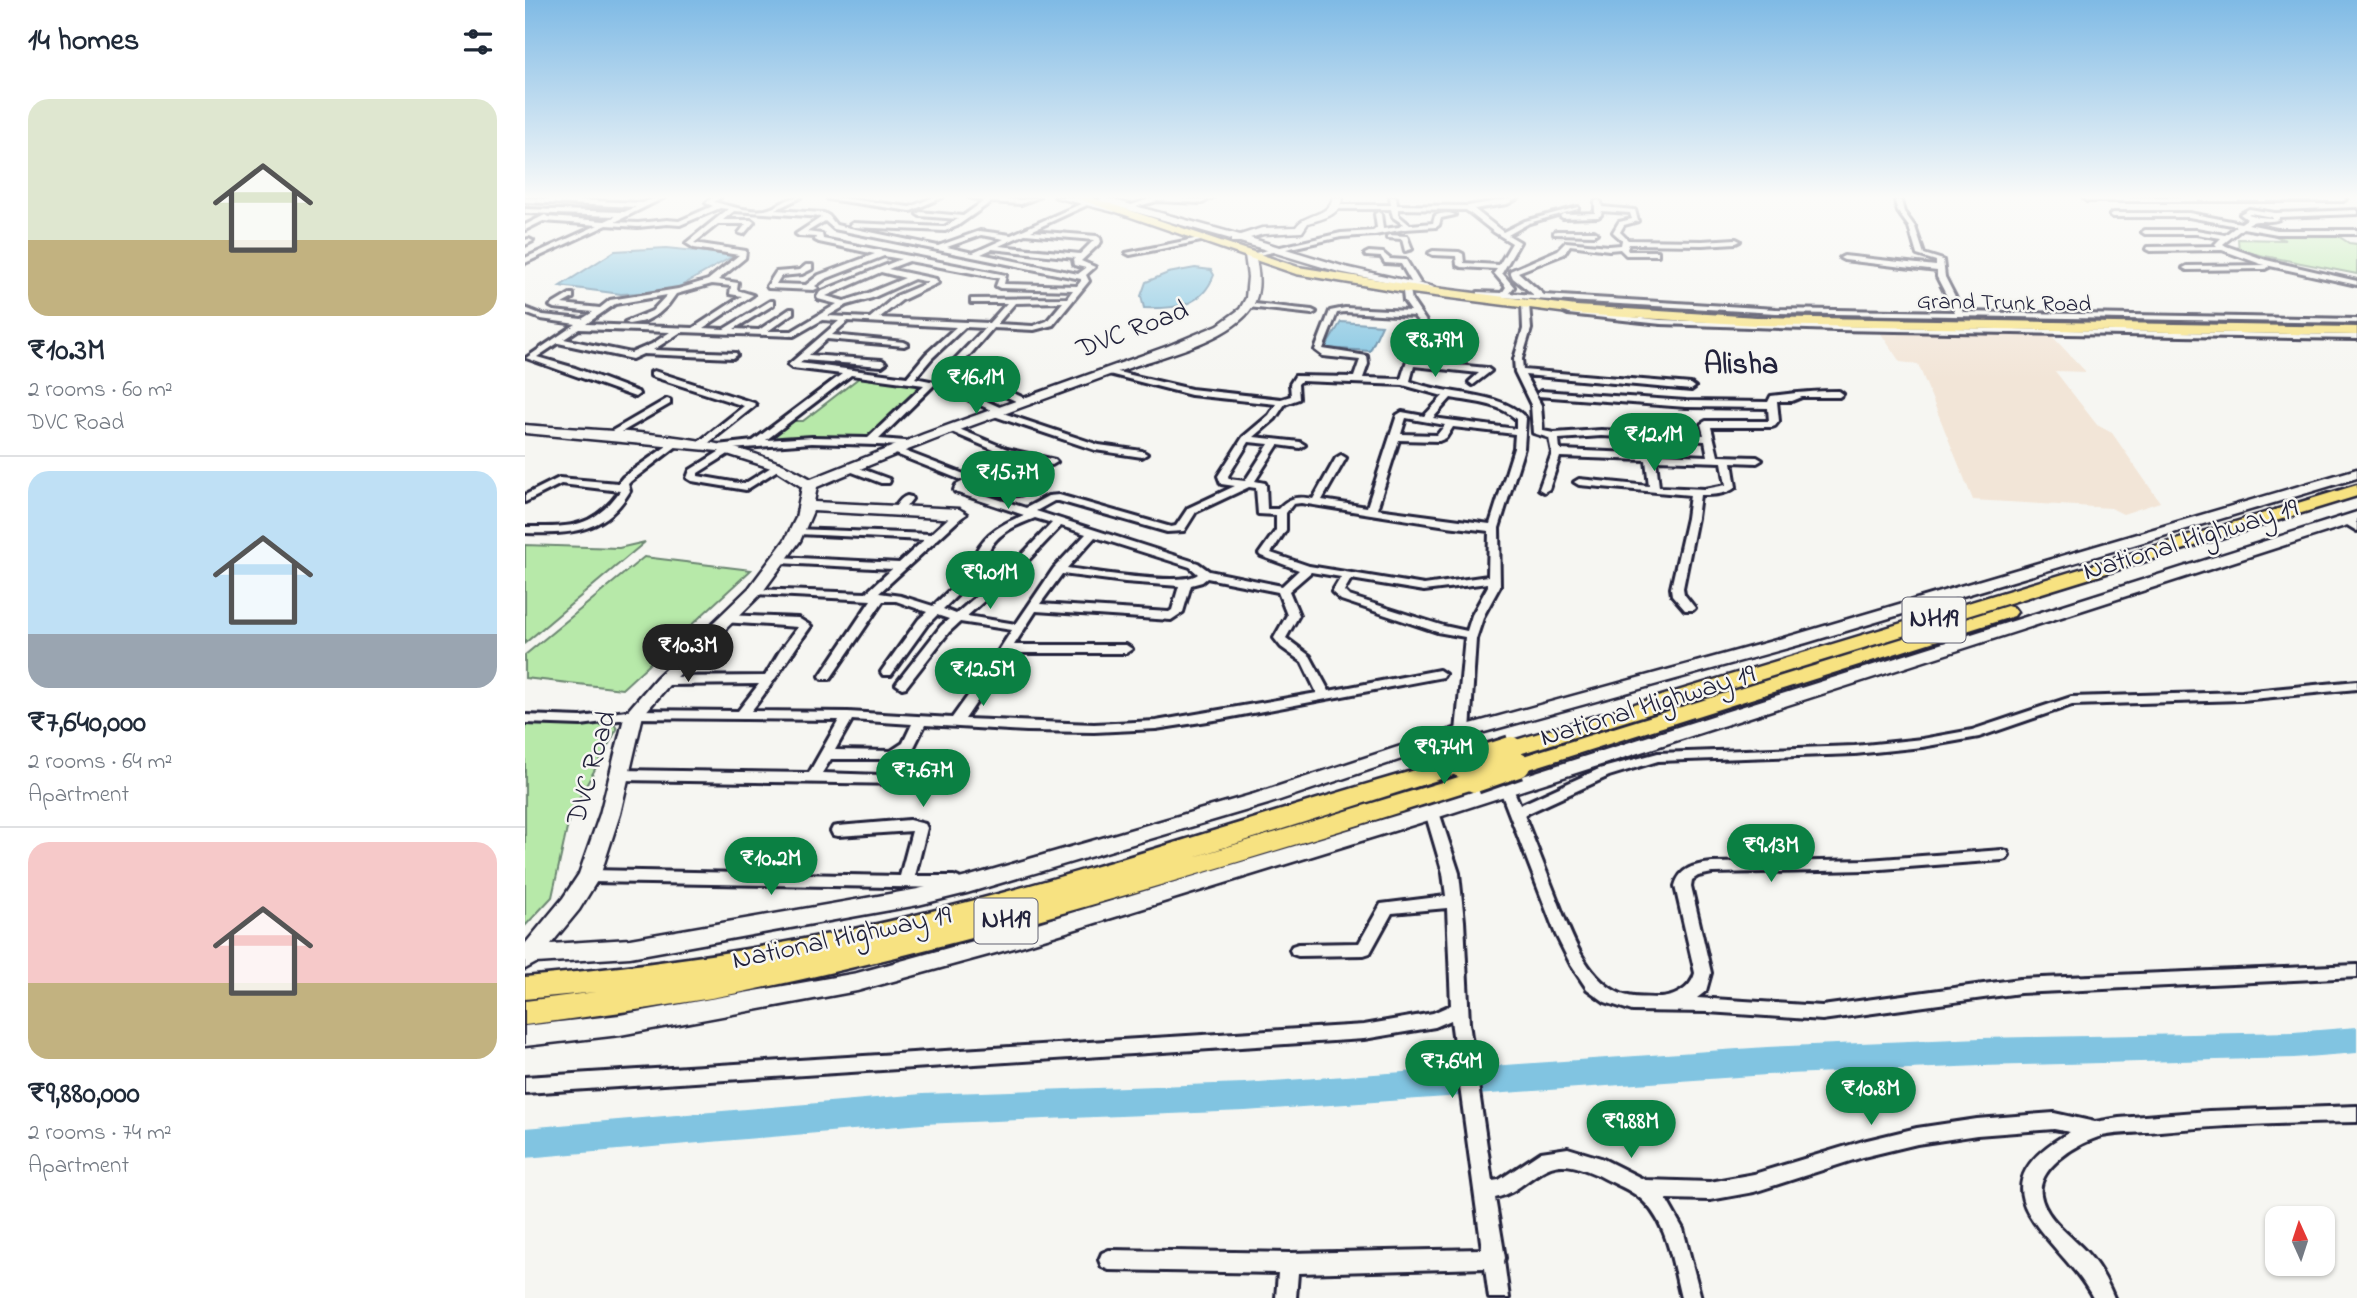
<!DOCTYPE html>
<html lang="en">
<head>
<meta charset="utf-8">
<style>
  body { margin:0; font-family:"Indie Flower",sans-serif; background:#f2f2f3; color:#1f2937; height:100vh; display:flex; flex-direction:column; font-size:26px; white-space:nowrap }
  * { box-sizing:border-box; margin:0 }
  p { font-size:23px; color:#747a83 }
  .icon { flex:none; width:38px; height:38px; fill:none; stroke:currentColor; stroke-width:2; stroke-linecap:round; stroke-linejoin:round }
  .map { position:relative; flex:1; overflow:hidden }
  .side { display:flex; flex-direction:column; background:#fff; width:525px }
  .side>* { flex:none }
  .needle { width:46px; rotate:357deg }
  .buttons { position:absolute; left:1740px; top:1206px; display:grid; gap:14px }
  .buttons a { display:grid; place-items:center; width:70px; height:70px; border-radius:14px; background:#fff; box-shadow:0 2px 5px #0004; font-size:35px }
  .price { position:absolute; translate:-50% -60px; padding:0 16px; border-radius:24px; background:#0b8043; color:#fff; font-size:23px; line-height:46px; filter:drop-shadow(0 2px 4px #0008) }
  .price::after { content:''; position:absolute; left:50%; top:42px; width:21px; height:16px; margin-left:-10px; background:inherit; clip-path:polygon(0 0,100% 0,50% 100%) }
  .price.active { background:#222; color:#fff }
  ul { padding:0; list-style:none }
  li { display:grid; align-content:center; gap:14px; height:371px; padding:0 28px }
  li+li { border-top:2px solid #e0e1e3 }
  li span { display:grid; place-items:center; height:217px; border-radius:21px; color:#555 }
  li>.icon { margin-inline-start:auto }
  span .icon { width:126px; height:126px; fill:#fffc; stroke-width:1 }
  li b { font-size:30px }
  h2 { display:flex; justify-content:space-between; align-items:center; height:84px; padding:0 28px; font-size:30px }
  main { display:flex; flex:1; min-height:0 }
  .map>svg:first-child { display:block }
  .built { fill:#f2e5d7 }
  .green { fill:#b7e9a9; stroke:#6c8672; stroke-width:2 }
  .water { fill:#81c4e1; stroke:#5b839f; stroke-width:2 }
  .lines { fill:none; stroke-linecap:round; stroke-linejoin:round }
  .river { fill:#81c4e1; fill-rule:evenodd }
  .street-casing { stroke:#22223b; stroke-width:6 }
  .secondary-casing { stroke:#22223b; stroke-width:5 }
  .highway-casing { stroke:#22223b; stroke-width:5 }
  .street { fill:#f6f6f2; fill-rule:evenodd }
  .secondary { fill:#f6f6f2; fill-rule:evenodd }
  .highway { fill:#f7e281; fill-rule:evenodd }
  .highway-bridge-casing { stroke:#22223b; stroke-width:30; stroke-linecap:butt }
  .highway-bridge { stroke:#f7e281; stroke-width:24 }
  .labels { text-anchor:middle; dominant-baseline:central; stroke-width:5; stroke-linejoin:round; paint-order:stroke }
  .far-street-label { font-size:23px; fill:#22223b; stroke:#f6f6f2 }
  .shield { fill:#f6f6f2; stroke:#626272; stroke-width:2 }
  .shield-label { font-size:26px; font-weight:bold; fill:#22223b }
  .street-label { font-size:28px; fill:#22223b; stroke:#f6f6f2 }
  .far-district-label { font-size:30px; font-weight:bold; fill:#22223b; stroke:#f6f6f2 }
</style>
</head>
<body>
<main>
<section class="side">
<h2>14 homes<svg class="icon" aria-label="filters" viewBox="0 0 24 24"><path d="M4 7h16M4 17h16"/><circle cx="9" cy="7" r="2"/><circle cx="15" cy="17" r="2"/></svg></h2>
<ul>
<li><span style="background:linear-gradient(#dfe7d0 65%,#c2b280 0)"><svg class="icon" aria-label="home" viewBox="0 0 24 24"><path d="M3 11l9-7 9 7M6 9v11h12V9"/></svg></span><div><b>₹10.3M</b><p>2 rooms · 60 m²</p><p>DVC Road</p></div></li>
<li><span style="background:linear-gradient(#bfe0f5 75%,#9aa5b1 0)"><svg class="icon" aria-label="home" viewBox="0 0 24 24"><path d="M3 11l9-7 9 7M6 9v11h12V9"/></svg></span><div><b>₹7,640,000</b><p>2 rooms · 64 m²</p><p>Apartment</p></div></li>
<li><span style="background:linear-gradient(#f6c9c9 65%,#c2b280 0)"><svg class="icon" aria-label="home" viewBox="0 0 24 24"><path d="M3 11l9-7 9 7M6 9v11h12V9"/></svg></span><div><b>₹9,880,000</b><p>2 rooms · 74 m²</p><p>Apartment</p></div></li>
</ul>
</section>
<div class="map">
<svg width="1832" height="1298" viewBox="0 0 1832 1298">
  <rect width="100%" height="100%" fill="#f6f6f2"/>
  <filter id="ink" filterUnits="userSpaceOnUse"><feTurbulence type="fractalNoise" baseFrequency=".0143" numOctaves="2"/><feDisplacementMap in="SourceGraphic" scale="14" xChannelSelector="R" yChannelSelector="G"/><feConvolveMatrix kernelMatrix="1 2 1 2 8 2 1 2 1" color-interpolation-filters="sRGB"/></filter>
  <g filter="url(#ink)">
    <polygon class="built" points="1355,332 1526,335 1561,372 1530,371 1572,425 1587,433 1635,502 1598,514 1586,508 1448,500 1393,364 1375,362"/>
    <g class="green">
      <polygon points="1748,235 1813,236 1824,243 1832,244 1832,274 1714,251 1713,239 1760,240"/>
      <polygon points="335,377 401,384 343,440 241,440 267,421 278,421"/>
      <polygon points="120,542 0,643 0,545 94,548"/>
      <polygon points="119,557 226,570 97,689 0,678 0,655"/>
      <polygon points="0,719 86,719 92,729 45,815 27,897 0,926"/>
    </g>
    <g class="water">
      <polygon points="141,248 210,255 147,291 96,294 35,286 90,251"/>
      <path d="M670 268 686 270 689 275C677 307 650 309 619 308L616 296 621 282 643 273Z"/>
      <polygon points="816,322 857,325 845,351 800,348"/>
    </g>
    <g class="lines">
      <polygon class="river" points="1832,1027 1832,1053 1769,1058 1456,1066 1242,1075 720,1111 397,1124 0,1158 0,1128 397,1094 720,1083 1242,1047 1456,1038 1769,1032"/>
      <g class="street-casing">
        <g id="street">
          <path d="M131 197H140L90 222 113 223 142 220 154 221 188 206 181 203 188 197H196L189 202C205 206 223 212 240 210 252 208 262 197 276 197L250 210 299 213 304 216 311 225 413 246 455 231 486 235 560 202 563 204 562 205 506 231 572 236 575 238 576 242 556 261 570 267 561 275 564 281 528 325 509 330 468 328 423 380H461L503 400V404H497L457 385 414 386 410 384 354 439 380 441 383 442V446L287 443 205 449 207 451 205 453 173 473V476L219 484 251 464 254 463 259 466 221 490 167 481 162 478 165 470 197 450 192 449V445L228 441 317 374 267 368 263 365 314 321 297 320 269 336 156 332 128 350 211 353 212 355 208 358 118 354 107 359 33 343 12 357 50 368 113 392 114 394 110 397 1 358 51 324 16 319 0 313V308L18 315 57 319 68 312 29 308 25 306 45 294H48V298L37 304 75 308 85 300 153 289 183 280 214 255 169 248 161 243 203 209 195 208 155 225 142 224 113 227 82 225 0 263V258L73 225 18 221 0 230V225L20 215 23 217 80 221 91 216 0 213V209L99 212 111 207 0 202V198L118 203ZM209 211 297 217 271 234 274 236 291 237 290 240 294 242 350 254 294 275 281 285 251 284 256 276 277 274 287 269V265H281L275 270 251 272 242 286 243 288 289 290 293 288 290 286 300 279 359 256 376 259 295 292 292 297 293 299 312 304 267 331H243L268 313V309H265L234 330 209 329 248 305V301H245L199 329 178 328 228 295 212 290 213 283 193 280 220 258 221 251 169 243 193 224H221L214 233 219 234 229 222 226 220H198ZM300 221 309 229 556 279V281L552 286 479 284 481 275 298 239 297 234 282 232ZM500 234 569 240 555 254 474 246ZM456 235 479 239 448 253 422 247ZM467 249 550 258 548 260 549 265 561 268 553 274 456 254ZM384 261 474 278 471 286 475 288 548 290 542 298 446 299V303H482L464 323 354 318 377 300 413 283 411 279 363 269ZM356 272 380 278 341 294 319 301 301 296ZM389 279 404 282 371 296 345 318 303 316 322 305 347 298ZM187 284 206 286 205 294 217 296 168 328 61 324 90 304 142 295 127 311 100 322 104 324 120 321 133 314 143 305 151 294ZM538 302 522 321 508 326 472 324 490 303ZM323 321 431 327 401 354 382 377 274 363 278 360 357 366 361 363 357 360 284 355 302 339 379 346 383 344 379 342 307 335ZM440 327 460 328 430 359 414 380 410 382 390 378 407 358ZM54 329 145 332 127 344 106 353 39 339ZM326 375 399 385 343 438 287 437 241 440Z"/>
          <polygon points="308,197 385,207 409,197 418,197 386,211 303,199"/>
          <polygon points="444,197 496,200 514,197 496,204 466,202 432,226 420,231 328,227 325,225 328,223 419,227 433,219 395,216 392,214 395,212 438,216 459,201"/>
          <polygon points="631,197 676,199 688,197 677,203 632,201 606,208 603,206"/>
          <path d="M865 197H871L872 205 943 206 995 197 982 204 949 209 978 232 1000 221 1053 207V209L1004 223 983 235 995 242 977 273 989 287 984 293 1009 295 988 278 985 271 1033 250 1041 242 1084 246 1096 245 1097 240 1088 232 1094 222 1107 219 1105 213 1077 211 1076 215 1073 217 1038 218 1035 216 1038 214 1070 213V202L1073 200 1076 202 1077 207 1110 210 1113 221 1099 225 1095 232 1103 240 1177 241 1211 239 1215 241 1211 243 1177 245 1104 244 1102 249 1103 251H1133V255H1101L1095 249 1084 250 1045 245 1039 254 993 272 1019 295 1251 309 1430 312 1412 277V271L1319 260 1315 258 1319 256 1411 266V261L1392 255 1384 227 1373 212 1370 201 1373 199 1376 201 1379 212 1390 227 1399 254 1418 260 1420 277 1438 312 1832 319V323L1251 313 956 296H953V292L977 293 981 287 969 273 972 269 936 267 932 265 931 256 908 255 904 253 908 251 934 252 938 254 939 263 974 265 987 243 969 232 941 210 873 209V215L885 225 908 223 910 216C914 213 926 212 930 215L916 218 914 225 911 227 880 229 850 235 816 237 734 255 730 253 816 233 848 231 852 228 850 214 853 212 856 214 858 229 874 227 878 224 868 217 866 209H811L808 207 811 205H866Z"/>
          <polygon points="1561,197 1819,197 1821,199 1818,201 1562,201 1559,199"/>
          <path d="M1724 209 1750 213 1832 210V214L1754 217V219C1744 224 1732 218 1723 224L1752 230H1832V234H1752L1718 228 1698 244 1701 246 1741 260 1832 281V285L1736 264 1697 250 1625 251 1621 249 1622 247 1692 246 1690 244 1696 238 1671 234H1620L1617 232 1620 230H1671L1700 235 1712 226 1664 217H1588L1585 215 1588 213H1664L1716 223 1722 219 1715 214ZM1725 213 1747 217V218L1734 217 1723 214Z"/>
          <polygon points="1031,231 1069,231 1072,233 1069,235 1029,234 1029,232"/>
          <polygon points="864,235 882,236 887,249 880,251 877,239 862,238 862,236"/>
          <polygon points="679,237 682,239 681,240 605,255 601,253"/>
          <polygon points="4,239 8,241 0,245 0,240"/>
          <polygon points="844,252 858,253 865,259 881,260 895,283 888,285 876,264 860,263 856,257 841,256 840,254"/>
          <polygon points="1743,265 1744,267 1740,269 1662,270 1658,268 1662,266"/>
          <path d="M877 282 884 284 887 301 902 323 891 361 962 368 966 371 948 385 944 382 954 373 889 366 885 381C919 396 975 390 1001 418L999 448 974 528 975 586 959 615 951 639 945 731 966 757 968 760 966 763H956L931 732 940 637 912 632 816 600 807 592 816 577 786 572 764 591 774 615 761 638 785 656 804 691 914 670 920 674 918 677 696 719 631 729 569 732 502 731 400 725 388 749 374 759H306L297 773 386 776 388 779 386 782 381 784 95 780 90 778 88 775 90 772 95 770 284 773 314 720 109 718 56 725 0 723V715L56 717 109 710 213 711 234 684 138 685 132 681 138 677 240 676 255 651 273 627 198 622 196 619 202 615 273 618 286 626C266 654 248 684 226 711L323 712 427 718 458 675 487 630 435 622 424 632 381 687 377 688 371 684 373 681 416 626 424 619 412 615 402 625 366 675H358L356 672 358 669 394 619 402 612 371 601H358L305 679H297L295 676 346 600 230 594 226 593 224 591 226 589 341 593 367 569 254 563 248 560 254 557 374 563 399 540 273 534 269 533 268 531 269 529 406 534 430 512H438L439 514 438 516 354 593 376 596 408 606 456 560 451 552C461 532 479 523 499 515L430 492 429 490 431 485 439 481 366 452 364 450 369 447 478 489C496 492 504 480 520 481V485C491 501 477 497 448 485L440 489 501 508 523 496 534 495 646 527 651 526 663 508 710 486 696 484 693 476 718 437 744 415 751 404 666 395 580 373V369L666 389 756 399 766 396 765 384 770 376 829 377 835 360 798 356 790 350 805 311 820 308 886 311 879 301ZM820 312 889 316 894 323 876 379 838 378 843 364 842 356 798 349 812 313ZM776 381 878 385 918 396 899 416 877 412 872 415 842 507 797 500 821 458 816 455 811 458 788 499C773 496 764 497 753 509H742L741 485 740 483 730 481 753 445 775 448 780 445 775 442 729 437 750 419 760 404 774 399 773 384ZM926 398C948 402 974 403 991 419V429L908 418ZM881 418 920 425 912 435 876 434ZM928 427 990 434 989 448 965 524 852 509 874 440 914 441 921 438ZM724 442 744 444 720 481 704 479 703 476ZM724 487 731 488 733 514 751 515V530L734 554 736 556 774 570 757 586 684 571 673 563 511 511 529 501H534L642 532 659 531 671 512ZM776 503 922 526 964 531 963 576 899 585 784 566 746 553 761 530V513L768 504ZM510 518 527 523 487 565 431 614 418 609 464 564 468 559 463 552C471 533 492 525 510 518ZM536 526 561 534 529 568 491 624 442 616 495 569ZM570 537 665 567 673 574C658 587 565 571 542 568ZM537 574 600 582 654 586 647 610 644 612 515 604ZM682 578 753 592 762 615 749 638 756 647 777 662 792 693 631 721 569 724 440 719 485 653H601L607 649 601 645H489L511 611 646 620 658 612 666 585 677 582ZM826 579 899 591 963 583V586L947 615 942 631 919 626 824 596 819 591ZM327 720 387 724 378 743 366 751 310 750Z"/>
          <path d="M997 302 1004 304 1006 329 997 359 998 370 1166 384 1170 387 1166 390 1000 375 1016 405 1018 431 1029 433 1076 430 1179 435 1176 424 1181 421H1244L1243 408 1161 407 1013 396 1012 394 1016 391 1161 401 1243 402 1246 396C1269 393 1290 391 1314 391L1318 394 1314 397H1277L1267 401H1252L1254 421 1250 426 1247 427H1186L1193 456 1232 457 1237 460 1232 463 1207 462 1211 487C1201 495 1187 495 1175 495L1172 518 1158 588 1159 594 1170 608 1168 610H1160L1147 595 1146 588 1162 518 1165 495 1054 485 1049 482 1054 479 1124 486 1121 460 1035 457 1024 489 1019 492 1014 489 1027 453 1024 438 1008 433 1006 405 990 372 989 359 998 329ZM1076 436 1180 441 1183 456 1035 450 1034 439ZM1131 460 1197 462 1201 485 1180 489 1134 487Z"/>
          <polygon points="720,303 787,310 791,312 787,314 723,307 719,305"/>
          <polygon points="1040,310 1136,320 1312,326 1832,335 1832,339 1312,330 1136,324 1043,314 1039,312"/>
          <polygon points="129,371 229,403 231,405 177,448 171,448 171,444 219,406 126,376 126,372"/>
          <polygon points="439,391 479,409 481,411 478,413 574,445 617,451 622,454 617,457 570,450 466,415 464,413 468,411 436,396 436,392"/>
          <polygon points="142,399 145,400 145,404 88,437 82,437 80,435"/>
          <polygon points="427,426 482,449 530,460 532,462 527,465 476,453 424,431 424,427"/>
          <path d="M149 441 152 442V446L106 481 103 484 105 491C79 534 45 534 0 533V527C43 527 67 530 95 491L36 484 0 502V495L34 478 93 483 98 477Z"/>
          <polygon points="326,465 364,479 365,481 364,483 356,483 322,470 321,468"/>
          <path d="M382 496 386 497 387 499 376 513H368L367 511C371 506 376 497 382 496Z"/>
          <polygon points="1821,517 1832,523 1832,531 1817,522 1816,520"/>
          <path d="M1832 681V689L1717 700 1547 705 1454 737 1397 747 1330 754 1133 761 1084 776 999 815C1009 840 1019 866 1029 891 1043 926 1056 971 1090 991 1103 999 1118 997 1133 998 1149 998 1166 989 1170 973L1150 886C1155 867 1170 865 1187 863L1343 860 1477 850 1482 851 1484 855 1482 859 1477 860 1343 870 1187 873 1173 876 1167 880 1166 886 1186 973 1181 991 1172 998 1297 1006 1495 979 1832 965V977L1495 993 1297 1020 1183 1012 1107 1011 1080 1002 1062 989 1046 965 1031 935 972 782 974 779H984L995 805 1074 769 1133 753 1330 746 1397 739 1447 730 1546 697 1717 692Z"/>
          <path d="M907 807 912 809 914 812 934 873 939 921 944 1023 967 1181 974 1180 1016 1152 1043 1148 1076 1158 1120 1180 1185 1182 1229 1174 1338 1141 1392 1128 1452 1119 1529 1113 1570 1122 1594 1118 1684 1111 1832 1106V1122C1766 1123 1701 1125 1635 1131 1616 1133 1596 1132 1577 1136 1554 1142 1511 1168 1516 1195 1520 1219 1547 1236 1562 1253 1574 1266 1582 1281 1589 1298H1568C1537 1237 1437 1192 1545 1132L1529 1129 1452 1135 1392 1144 1338 1157 1229 1192 1185 1200 1141 1199 1158 1229 1176 1298H1156C1147 1263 1143 1218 1111 1195 1100 1187 1085 1182 1073 1175 1059 1169 1041 1161 1026 1167 1005 1175 992 1194 970 1198L980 1258 979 1261 984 1298H964L960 1268 773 1273 771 1298H751L753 1273 584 1270 577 1267 574 1260 577 1253 584 1250 764 1253 957 1249 926 1020 910 1027 839 1039 0 1093V1077L839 1025 908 1013 926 1005 922 908 867 913 845 953 839 955 773 956 767 954 765 950 767 946 773 944 834 943 856 904 921 896 918 873 900 812 902 809Z"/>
          <polygon points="384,820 400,824 402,828 390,876 429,876 434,878 437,882 434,886 429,888 64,882 59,880 56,876 59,872 64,870 375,876 387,831 313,836 308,835 306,831 308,827 313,826"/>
        </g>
      </g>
      <g class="secondary-casing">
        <g id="secondary">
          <polygon points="530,197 548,197 594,209 589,212"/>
          <path d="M578 197 715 235 737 228 771 227C781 212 804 218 808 197H818C814 216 800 218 783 223L777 232 738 234 725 238 820 267 909 287 904 290 814 272 715 242H706V239L575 202 573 200Z"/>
          <path d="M725 252 730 255C735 276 737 299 721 315 693 344 633 357 595 371 494 409 391 444 292 487L289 502 434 509 442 514 434 519 288 511 275 541 236 594 144 685 118 715 95 814 75 876 54 910 26 944 105 939 393 889 442 877 729 794 931 728 1269 635 1832 469V478L1281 643 945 736 743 804 442 893 393 905 105 957 11 963 0 969V944L38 898 54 874 75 814 100 714 132 677 224 588 260 540 271 518 277 487 249 469 193 451 0 433V425C93 433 205 430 286 479L399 434 643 346 693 325 715 309 721 298 723 277 720 255Z"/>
          <polygon points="1832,512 1832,522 914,817 496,946 332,991 95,1035 0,1046 0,1026 95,1015 332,973 496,928 900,807"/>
        </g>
      </g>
      <g class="highway-casing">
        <g id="highway">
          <polygon points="548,197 565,197 773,267 879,284 1051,306 1232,317 1832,327 1832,335 1232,325 1051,314 879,292 771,274"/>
          <polygon points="1832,485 1832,496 994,754 986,757 978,754 974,749 978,744"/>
          <polygon points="1482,606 1489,608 1492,612 1489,616 1001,770 993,773 985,770 981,765 985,760"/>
          <path d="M936 757 944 760 948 765 944 770 669 857 950 772 958 774 962 780 958 786C723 860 487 934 246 986 165 1004 82 1014 0 1025V1001L71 992 0 999V977C137 964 273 945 407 911 586 867 759 806 936 757Z"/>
        </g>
      </g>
      <use href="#street" class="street"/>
      <use href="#secondary" class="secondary"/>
      <use href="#highway" class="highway"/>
      <g class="highway-bridge-casing">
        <g id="highway-bridge">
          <polyline points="936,765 986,749"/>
          <polyline points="950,780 993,765"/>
        </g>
      </g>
      <use href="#highway-bridge" class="highway-bridge"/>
    </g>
  </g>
  <linearGradient id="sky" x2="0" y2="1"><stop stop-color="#7fbae5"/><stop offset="0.52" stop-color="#fbfbf9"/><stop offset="1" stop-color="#fbfbf9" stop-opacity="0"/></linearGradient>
  <rect width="1832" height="379" fill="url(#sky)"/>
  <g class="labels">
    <g class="far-street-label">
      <text transform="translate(1479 304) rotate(1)">Grand Trunk Road</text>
    </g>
    <g class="shield">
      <rect x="1377.5" y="597.5" width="63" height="45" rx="5"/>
      <rect x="449.5" y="898.5" width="63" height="45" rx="5"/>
    </g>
    <g class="shield-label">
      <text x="1409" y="620">NH19</text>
      <text x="481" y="921">NH19</text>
    </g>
    <g class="street-label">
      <text transform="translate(608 331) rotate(-21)">DVC Road</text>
      <text transform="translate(1666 541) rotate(-17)">National Highway 19</text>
      <text transform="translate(1123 707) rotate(-17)">National Highway 19</text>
      <text transform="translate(68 768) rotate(-74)">DVC Road</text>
      <text transform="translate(317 939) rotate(-12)">National Highway 19</text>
    </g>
    <g class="far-district-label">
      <text x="1216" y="366">Alisha</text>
    </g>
  </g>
</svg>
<div class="buttons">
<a><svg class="needle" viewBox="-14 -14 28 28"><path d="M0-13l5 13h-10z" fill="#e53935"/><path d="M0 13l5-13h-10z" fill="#747a83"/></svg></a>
</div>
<b class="price" style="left:910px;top:379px">₹8.79M</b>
<b class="price" style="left:451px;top:416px">₹16.1M</b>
<b class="price" style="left:1129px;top:473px">₹12.1M</b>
<b class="price" style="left:483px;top:511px">₹15.7M</b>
<b class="price" style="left:465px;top:611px">₹9.01M</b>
<b class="price active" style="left:163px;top:684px">₹10.3M</b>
<b class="price" style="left:458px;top:708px">₹12.5M</b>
<b class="price" style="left:919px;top:786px">₹9.74M</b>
<b class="price" style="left:398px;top:809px">₹7.67M</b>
<b class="price" style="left:1246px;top:884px">₹9.13M</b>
<b class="price" style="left:246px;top:897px">₹10.2M</b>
<b class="price" style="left:927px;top:1100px">₹7.64M</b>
<b class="price" style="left:1346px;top:1127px">₹10.8M</b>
<b class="price" style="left:1106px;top:1160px">₹9.88M</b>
</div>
</main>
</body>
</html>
